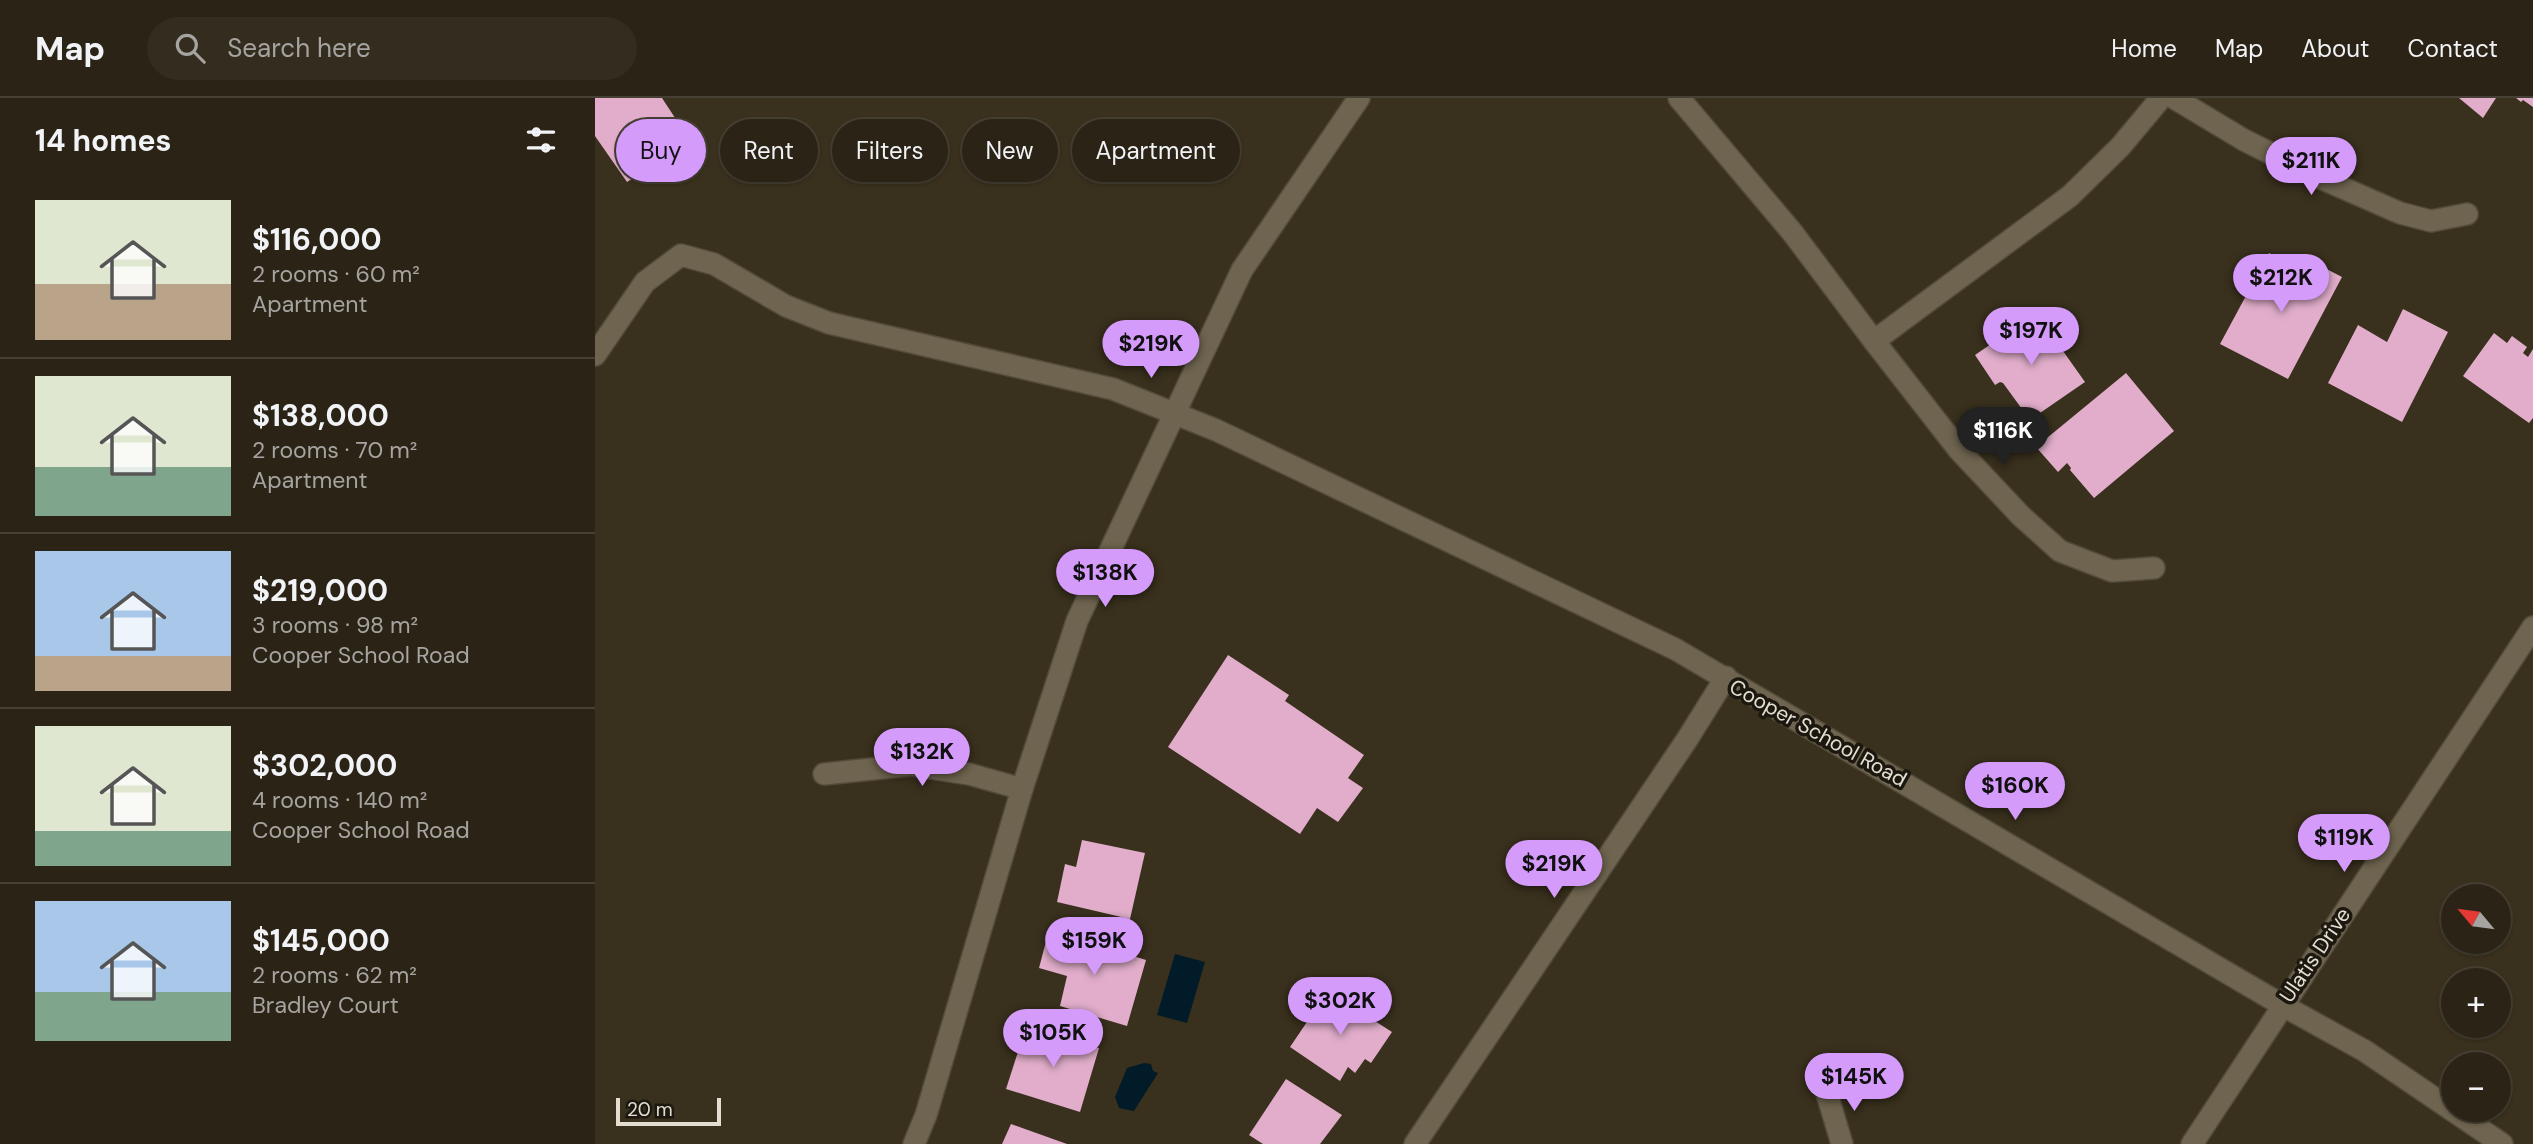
<!DOCTYPE html>
<html lang="en">
<head>
<meta charset="utf-8">
<style>
  body { margin:0; font-family:"DM Sans",sans-serif; background:#332c1f; color:#f1f3f6; height:100vh; display:flex; flex-direction:column; font-size:26px; white-space:nowrap }
  * { box-sizing:border-box; margin:0 }
  p { font-size:23px; color:#a6a4a1 }
  .icon { flex:none; width:38px; height:38px; fill:none; stroke:currentColor; stroke-width:2; stroke-linecap:round; stroke-linejoin:round }
  .map { position:relative; flex:1; overflow:hidden }
  .sheet { display:flex; flex-direction:column; background:#2b2416; width:595px }
  .sheet>* { flex:none }
  .guide { position:absolute; left:21px; top:21px; width:665px; height:63px; display:flex; gap:14px }
  .needle { width:46px; rotate:299deg }
  .tools { position:absolute; left:1846px; top:786px; display:grid; gap:14px }
  .tools a { display:grid; place-items:center; width:70px; height:70px; border-radius:50%; background:#2b2416; box-shadow:0 2px 5px #0004,0 0 0 2px #474135; font-size:35px }
  .scale { position:absolute; left:21px; bottom:18px; width:105px; box-sizing:border-box; padding-left:7px; border:4px solid #e4ded2; border-top:0; font-size:19px; line-height:24px; white-space:nowrap; color:#e4ded2; -webkit-text-stroke:5px #1c1810; paint-order:stroke }
  .price { position:absolute; translate:-50% -60px; padding:0 16px; border-radius:24px; background:#d59bfb; color:#111; font-size:23px; line-height:46px; filter:drop-shadow(0 2px 4px #0008) }
  .price::after { content:''; position:absolute; left:50%; top:42px; width:21px; height:16px; margin-left:-10px; background:inherit; clip-path:polygon(0 0,100% 0,50% 100%) }
  .price.on { background:#222; color:#fff }
  ul { padding:0; list-style:none }
  li { display:flex; align-items:center; gap:21px; height:175px; padding:0 35px }
  li+li { border-top:2px solid #474135 }
  li span { display:grid; place-items:center; flex:none; width:196px; height:140px; border-radius:0px; color:#555 }
  li>.icon { margin-inline-start:auto }
  span .icon { width:84px; height:84px; fill:#fffc; stroke-width:1 }
  li b { font-size:30px }
  h2 { display:flex; justify-content:space-between; align-items:center; height:84px; padding:0 35px; font-size:30px }
  .chip { padding:0 24px; border-radius:32px; background:#2b2416; box-shadow:0 2px 5px #0004,0 0 0 2px #474135; font-size:24px; line-height:63px }
  .chip.on { background:#d59bfb; color:#111 }
  header { display:flex; align-items:center; gap:42px; box-sizing:border-box; height:98px; padding:0 35px; background:#2b2416; border-bottom:2px solid #474135 }
  header strong { font-size:33px }
  nav { display:flex; gap:38px; margin-inline-start:auto; font-size:24px }
  .search { width:490px; height:63px; background:#332c1f; display:flex; align-items:center; gap:18px; box-sizing:border-box; padding:0 24px; border-radius:38px; color:#a6a4a1; font-size:26px }
  main { display:flex; flex:1; min-height:0 }
  .map>svg:first-child { display:block }
  .water { fill:#021b29 }
  .building { fill:#e1adca }
  .lines { fill:none; stroke-linecap:round; stroke-linejoin:round }
  .minor-casing { stroke:#534b3a; stroke-width:24 }
  .tertiary-casing { stroke:#534b3a; stroke-width:24 }
  .minor { stroke:#6e644f; stroke-width:21 }
  .tertiary { stroke:#6e644f; stroke-width:21 }
  .labels { text-anchor:middle; dominant-baseline:central; stroke-width:7; stroke-linejoin:round; paint-order:stroke }
  .street-label { font-size:21px; fill:#e4ded2; stroke:#1c1810 }
</style>
</head>
<body>
<header>
<strong>Map</strong>
<div class="search"><svg class="icon" aria-label="search" viewBox="0 0 24 24"><circle cx="10" cy="10" r="6"/><path d="M15 15l6 6"/></svg>Search here</div>
<nav><a>Home</a><a>Map</a><a>About</a><a>Contact</a></nav>
</header>
<main>
<section class="sheet">
<h2>14 homes<svg class="icon" aria-label="filters" viewBox="0 0 24 24"><path d="M4 7h16M4 17h16"/><circle cx="9" cy="7" r="2"/><circle cx="15" cy="17" r="2"/></svg></h2>
<ul>
<li><span style="background:linear-gradient(#dfe7d0 60%,#b9a48a 0)"><svg class="icon" aria-label="home" viewBox="0 0 24 24"><path d="M3 11l9-7 9 7M6 9v11h12V9"/></svg></span><div><b>$116,000</b><p>2 rooms · 60 m²</p><p>Apartment</p></div></li>
<li><span style="background:linear-gradient(#dfe7d0 65%,#7fa58c 0)"><svg class="icon" aria-label="home" viewBox="0 0 24 24"><path d="M3 11l9-7 9 7M6 9v11h12V9"/></svg></span><div><b>$138,000</b><p>2 rooms · 70 m²</p><p>Apartment</p></div></li>
<li><span style="background:linear-gradient(#a9c7e8 75%,#b9a48a 0)"><svg class="icon" aria-label="home" viewBox="0 0 24 24"><path d="M3 11l9-7 9 7M6 9v11h12V9"/></svg></span><div><b>$219,000</b><p>3 rooms · 98 m²</p><p>Cooper School Road</p></div></li>
<li><span style="background:linear-gradient(#dfe7d0 75%,#7fa58c 0)"><svg class="icon" aria-label="home" viewBox="0 0 24 24"><path d="M3 11l9-7 9 7M6 9v11h12V9"/></svg></span><div><b>$302,000</b><p>4 rooms · 140 m²</p><p>Cooper School Road</p></div></li>
<li><span style="background:linear-gradient(#a9c7e8 65%,#7fa58c 0)"><svg class="icon" aria-label="home" viewBox="0 0 24 24"><path d="M3 11l9-7 9 7M6 9v11h12V9"/></svg></span><div><b>$145,000</b><p>2 rooms · 62 m²</p><p>Bradley Court</p></div></li>
</ul>
</section>
<div class="map">
<svg width="1938" height="1046" viewBox="0 0 1938 1046">
  <rect width="100%" height="100%" fill="#39301d"/>
  <g class="water">
    <polygon points="580,856 610,864 592,925 562,917"/>
    <polygon points="549,965 556,966 558,973 563,975 539,1013 524,1010 520,999 532,970"/>
  </g>
  <g class="building">
    <polygon points="0,0 67,0 88,32 57,52 56,50 51,54 58,64 52,71 32,84 0,38"/>
    <polygon points="1864,0 1901,0 1888,20"/>
    <polygon points="1921,0 1938,0 1938,9 1928,2 1926,4"/>
    <polygon points="1674,155 1707,172 1711,176 1718,164 1747,179 1693,281 1625,246"/>
    <polygon points="1808,211 1853,234 1807,324 1733,285 1763,227 1792,244"/>
    <polygon points="1441,215 1490,284 1435,322 1408,285 1405,284 1400,287 1380,257"/>
    <polygon points="1899,235 1912,245 1917,238 1932,249 1928,255 1933,259 1938,251 1938,320 1934,325 1868,278"/>
    <polygon points="1531,275 1579,333 1499,400 1475,372 1476,370 1472,365 1463,374 1441,349"/>
    <polygon points="633,557 694,597 690,603 769,657 753,680 768,690 743,724 722,710 705,736 573,649"/>
    <polygon points="487,742 550,755 535,821 462,804 470,766 481,769"/>
    <polygon points="454,832 551,862 532,928 465,908 472,878 444,870"/>
    <polygon points="733,893 797,934 776,965 770,961 760,975 753,969 745,983 695,949"/>
    <polygon points="431,929 504,950 485,1014 411,991"/>
    <polygon points="691,981 747,1017 725,1046 668,1046 654,1037"/>
    <polygon points="416,1026 472,1046 407,1046"/>
  </g>
  <g class="lines">
    <g class="minor-casing">
      <g id="minor">
        <polyline points="1084,0 1197,134 1279,243 1475,98 1525,49 1566,0"/>
        <polyline points="1579,0 1649,42 1723,79 1805,115 1836,123 1872,116"/>
        <polyline points="1279,243 1364,352 1426,418 1465,453 1517,473 1559,470"/>
        <polyline points="0,257 50,184 86,157 119,166 191,208 234,225 518,291 621,332 1080,551 1687,907"/>
        <polyline points="229,676 316,667 374,676 427,691"/>
        <polyline points="1232,996 1247,1046"/>
        <polyline points="319,1046 331,1017 427,691 482,523 647,172 764,0"/>
        <polyline points="820,1046 1093,640 1131,579"/>
      </g>
    </g>
    <g class="tertiary-casing">
      <g id="tertiary">
        <polyline points="1687,907 1770,953 1907,1046"/>
        <polyline points="1597,1046 1938,529"/>
      </g>
    </g>
    <use href="#minor" class="minor"/>
    <use href="#tertiary" class="tertiary"/>
  </g>
  <g class="labels">
    <g class="street-label">
      <text transform="translate(1223 635) rotate(29)">Cooper School Road</text>
      <text transform="translate(1720 857) rotate(-56)">Ulatis Drive</text>
    </g>
  </g>
</svg>
<div class="tools">
<a><svg class="needle" viewBox="-14 -14 28 28"><path d="M0-13l5 13h-10z" fill="#e53935"/><path d="M0 13l5-13h-10z" fill="#a6a4a1"/></svg></a>
<a>+</a>
<a>−</a>
</div>
<div class="scale">20 m</div>
<b class="price" style="left:1716px;top:99px">$211K</b>
<b class="price" style="left:1686px;top:216px">$212K</b>
<b class="price" style="left:1436px;top:269px">$197K</b>
<b class="price" style="left:556px;top:282px">$219K</b>
<b class="price on" style="left:1408px;top:369px">$116K</b>
<b class="price" style="left:510px;top:511px">$138K</b>
<b class="price" style="left:327px;top:690px">$132K</b>
<b class="price" style="left:1420px;top:724px">$160K</b>
<b class="price" style="left:1749px;top:776px">$119K</b>
<b class="price" style="left:959px;top:802px">$219K</b>
<b class="price" style="left:499px;top:879px">$159K</b>
<b class="price" style="left:745px;top:939px">$302K</b>
<b class="price" style="left:458px;top:971px">$105K</b>
<b class="price" style="left:1259px;top:1015px">$145K</b>
<div class="guide">
<a class="chip on">Buy</a>
<a class="chip">Rent</a>
<a class="chip">Filters</a>
<a class="chip">New</a>
<a class="chip">Apartment</a>
</div>
</div>
</main>
</body>
</html>
